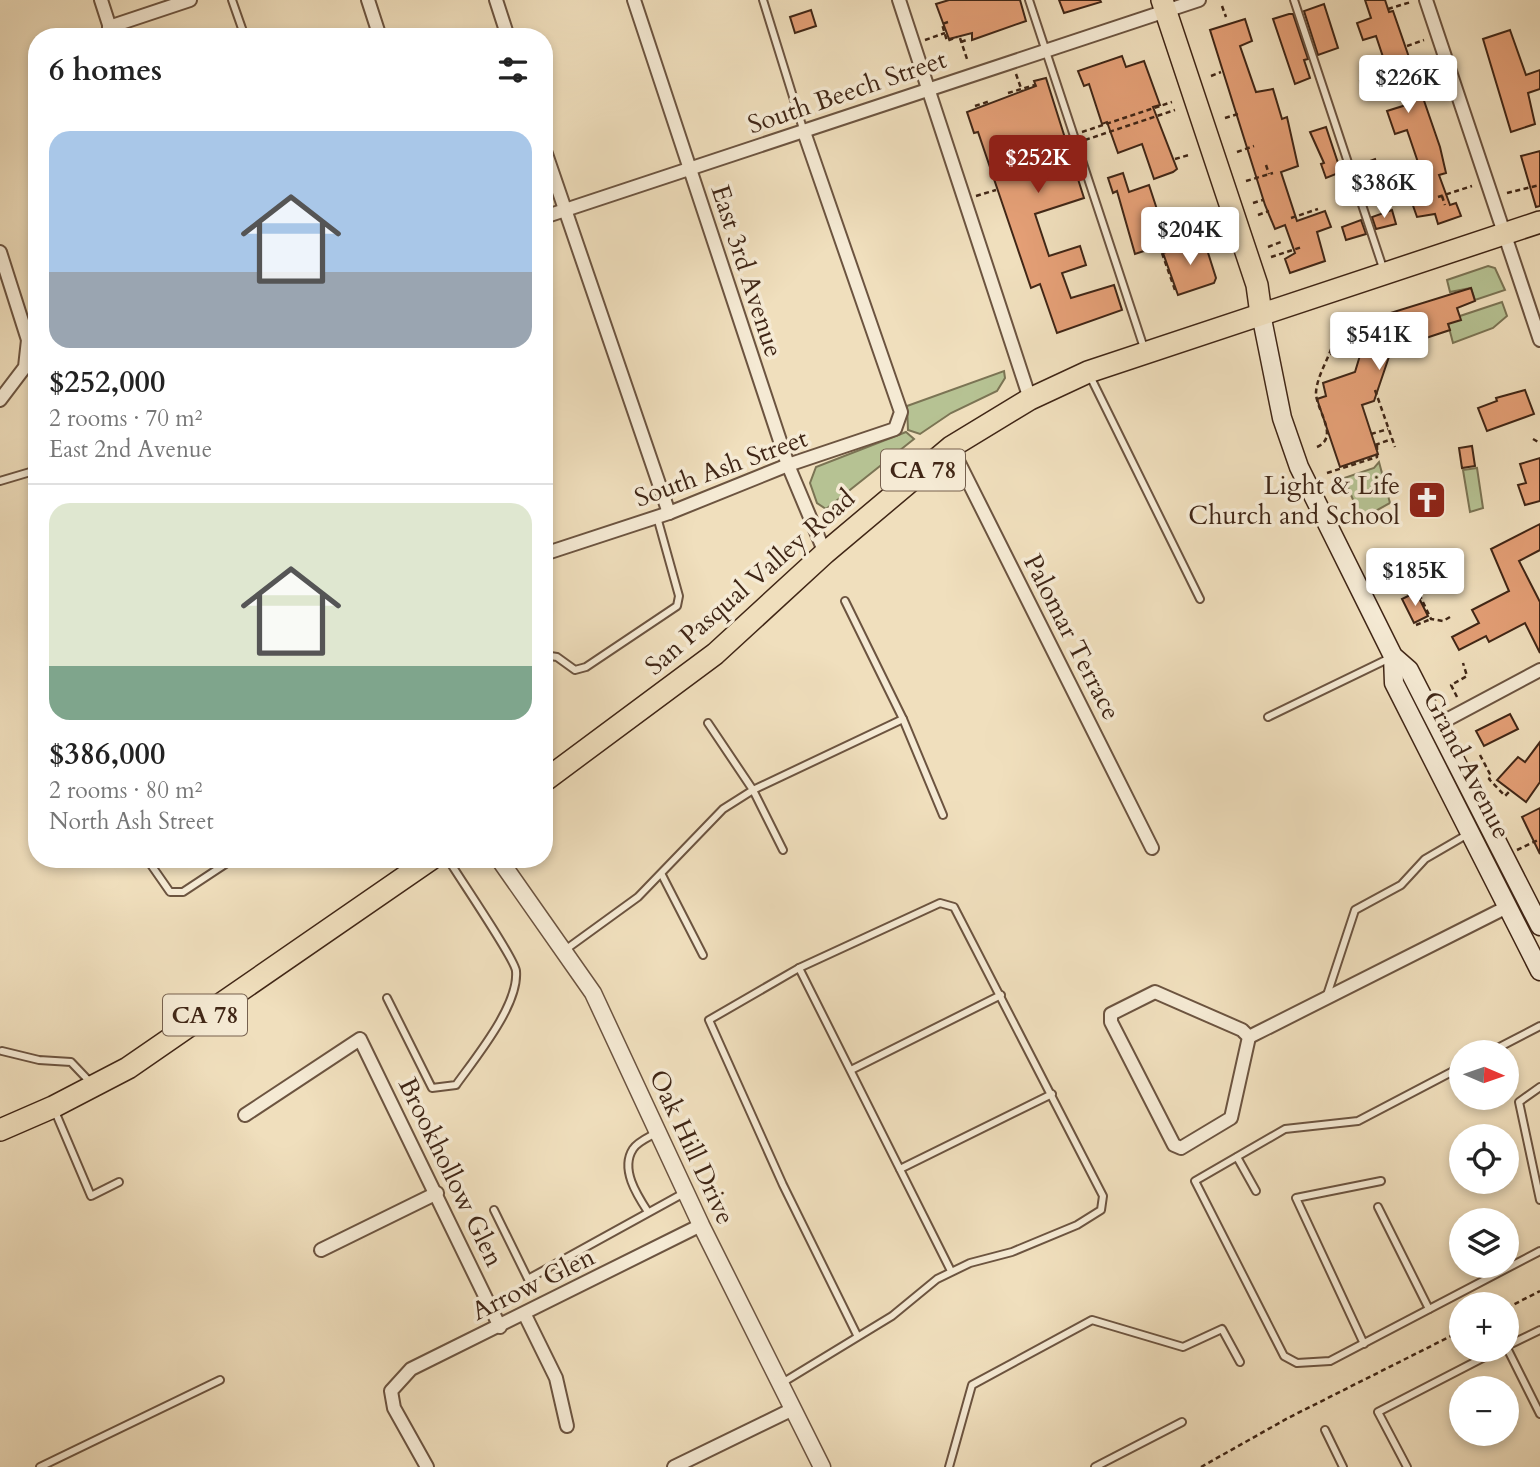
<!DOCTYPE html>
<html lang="en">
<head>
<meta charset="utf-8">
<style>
  body { margin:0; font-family:Cardo,serif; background:#f6f6f6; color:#222; height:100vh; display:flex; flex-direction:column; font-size:26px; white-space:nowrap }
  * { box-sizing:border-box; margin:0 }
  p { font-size:23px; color:#767676 }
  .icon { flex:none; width:38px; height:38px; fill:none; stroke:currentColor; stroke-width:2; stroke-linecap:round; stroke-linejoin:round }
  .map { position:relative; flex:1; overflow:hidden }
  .drawer { position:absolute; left:28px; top:28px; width:525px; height:840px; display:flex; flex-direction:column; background:#fff; border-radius:28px; box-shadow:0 4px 10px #0003 }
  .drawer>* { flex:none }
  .needle { width:46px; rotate:92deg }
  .fabs { position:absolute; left:1449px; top:1040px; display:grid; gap:14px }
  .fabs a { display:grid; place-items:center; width:70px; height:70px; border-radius:50%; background:#fff; box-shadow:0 4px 10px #0003; font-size:35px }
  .price { position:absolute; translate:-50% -60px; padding:0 16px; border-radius:7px; background:#fff; color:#222; font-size:23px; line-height:46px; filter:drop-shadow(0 2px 4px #0008) }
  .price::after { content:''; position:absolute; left:50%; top:42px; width:21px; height:16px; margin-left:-10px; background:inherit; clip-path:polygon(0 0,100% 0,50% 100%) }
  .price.on { background:#8f2418; color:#fff }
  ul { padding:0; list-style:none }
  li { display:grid; align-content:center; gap:14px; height:371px; padding:0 21px }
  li+li { border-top:2px solid #e0e0e0 }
  li span { display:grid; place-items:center; height:217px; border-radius:21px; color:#555 }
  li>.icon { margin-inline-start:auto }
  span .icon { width:126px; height:126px; fill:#fffc; stroke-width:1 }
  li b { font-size:30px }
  h2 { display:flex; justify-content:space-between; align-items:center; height:84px; padding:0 21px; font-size:30px }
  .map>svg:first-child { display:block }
  .green { fill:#b6c293; stroke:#7b7454; stroke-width:2 }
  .building { fill:#e49f76; stroke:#402616; stroke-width:2 }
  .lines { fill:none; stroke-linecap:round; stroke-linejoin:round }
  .service-casing { stroke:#6c5440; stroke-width:10 }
  .minor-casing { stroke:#6c5440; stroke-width:16 }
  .tertiary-casing { stroke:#6c5440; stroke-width:19 }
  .secondary-casing { stroke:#402616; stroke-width:21 }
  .primary-casing { stroke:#402616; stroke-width:24 }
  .path { stroke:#402616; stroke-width:2.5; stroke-dasharray:5 3.5; stroke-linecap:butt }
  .service { stroke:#f5ead4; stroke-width:6 }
  .minor { stroke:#f5ead4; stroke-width:12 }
  .tertiary { stroke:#f5ead4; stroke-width:16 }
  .secondary { stroke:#f5ead4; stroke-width:18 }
  .primary { stroke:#f0dfbd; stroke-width:21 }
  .labels { text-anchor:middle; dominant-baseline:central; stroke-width:7; stroke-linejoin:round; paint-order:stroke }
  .shield { fill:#f5ead4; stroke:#76614f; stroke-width:2 }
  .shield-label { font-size:24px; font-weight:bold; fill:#402616 }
  .street-label { font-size:26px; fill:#402616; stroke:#f5ead4 }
  .poi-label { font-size:26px; fill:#402616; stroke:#f5ead4; text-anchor:end }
</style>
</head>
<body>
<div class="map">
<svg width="1540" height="1467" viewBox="0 0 1540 1467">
  <rect width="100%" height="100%" fill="#f0dfbd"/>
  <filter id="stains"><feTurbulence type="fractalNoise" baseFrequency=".00286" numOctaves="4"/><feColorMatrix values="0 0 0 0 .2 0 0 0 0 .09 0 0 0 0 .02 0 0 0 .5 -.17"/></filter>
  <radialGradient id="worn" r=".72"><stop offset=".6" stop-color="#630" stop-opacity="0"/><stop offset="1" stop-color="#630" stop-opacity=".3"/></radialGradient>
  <g class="green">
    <polygon points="1488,266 1495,268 1505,290 1475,300 1471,288 1450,292 1447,280"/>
    <polygon points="1502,302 1507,316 1493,328 1453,343 1448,324 1460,316"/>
    <polygon points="1004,371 1005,378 997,391 951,413 920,434 908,430 907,406"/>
    <polygon points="906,432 914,439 826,509 817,503 810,483 816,467"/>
    <polygon points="1379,462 1390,503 1361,519 1344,478 1374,468"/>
    <polygon points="1477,468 1483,508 1470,512 1463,470"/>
  </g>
  <g class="building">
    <polygon points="949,0 1020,0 1026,21 972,40 972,33 949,39 936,4"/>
    <polygon points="1059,0 1100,0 1101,2 1064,13"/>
    <polygon points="1365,0 1385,0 1389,12 1393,11 1440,147 1446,173 1439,175 1450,205 1456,203 1461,216 1438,224 1435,214 1417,217 1411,200 1401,203 1395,186 1423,177 1407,130 1395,134 1387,111 1406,105 1399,84 1364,95 1360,81 1387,69 1376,36 1363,40 1357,23 1371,18"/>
    <polygon points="1324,4 1338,48 1318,55 1304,11"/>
    <polygon points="811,10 816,26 795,33 790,17"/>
    <polygon points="1289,14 1293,14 1308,59 1304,60 1310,78 1295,84 1273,19"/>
    <polygon points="1245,19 1252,41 1240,46 1256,92 1273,89 1282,119 1287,117 1298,166 1281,172 1297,221 1325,211 1331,227 1317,232 1325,261 1290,273 1285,259 1295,253 1285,225 1275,229 1265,205 1210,30"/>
    <polygon points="1510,30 1526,75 1540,70 1540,89 1528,93 1535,124 1511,132 1483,39"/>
    <polygon points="1122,56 1126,67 1144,61 1160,105 1153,107 1177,169 1173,172 1154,179 1142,144 1118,153 1107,122 1102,124 1089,84 1084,86 1078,71"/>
    <polygon points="1046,78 1084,198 1035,214 1049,256 1080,246 1086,265 1062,273 1071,298 1114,285 1122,310 1057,333 1040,284 1031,288 978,132 974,133 967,112 1036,86 1034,81"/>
    <polygon points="1326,127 1341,172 1326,178 1321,164 1324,163 1310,132"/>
    <polygon points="1540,151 1540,206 1536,207 1521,156"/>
    <polygon points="1375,159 1379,174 1364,179 1359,165"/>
    <polygon points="1123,173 1129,192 1149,185 1168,243 1135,254 1117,191 1113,193 1108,178"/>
    <polygon points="1392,210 1396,224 1376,229 1372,217"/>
    <polygon points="1361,220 1366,234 1346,240 1342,227"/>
    <polygon points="1204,240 1216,278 1214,283 1178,295 1163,253"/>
    <polygon points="1471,288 1475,301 1457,308 1461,320 1448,324 1450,330 1423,339 1421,333 1394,342 1374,401 1362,405 1378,454 1340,467 1317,399 1326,396 1323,383 1355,372 1371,319"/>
    <polygon points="1525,390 1534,414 1487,431 1478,408 1497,401 1496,398"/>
    <polygon points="1472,446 1475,466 1462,468 1459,448"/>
    <polygon points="1540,458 1540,501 1525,505 1518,485 1526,483 1520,464"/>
    <polygon points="1540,524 1540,550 1519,561 1540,602 1540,653 1525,623 1489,642 1486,636 1459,650 1452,637 1479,623 1472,610 1509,591 1491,549"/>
    <polygon points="1416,592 1428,616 1414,623 1402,599"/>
    <polygon points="1510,714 1518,729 1484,746 1476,731"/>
    <polygon points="1540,742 1540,782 1526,802 1497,780 1518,757 1525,762"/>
    <polygon points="1540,808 1540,854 1522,817"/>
  </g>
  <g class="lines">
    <g class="service-casing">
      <g id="service">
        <polyline points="232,0 245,37"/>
        <polyline points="763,0 804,132"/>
        <polyline points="1029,0 1145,351"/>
        <polyline points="1294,0 1384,271"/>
        <polyline points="1090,376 1200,599"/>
        <polyline points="0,481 37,470"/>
        <polyline points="845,601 903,719 943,815"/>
        <polyline points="544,655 557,657 575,670 586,667 677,606 679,596 657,517"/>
        <polyline points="1268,717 1392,657"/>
        <polyline points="708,723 753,790 783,850"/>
        <polyline points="147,859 170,892 183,892 233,859"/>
        <polyline points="662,875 703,955"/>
        <polyline points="565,950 638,897 723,809 753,790 903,719"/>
        <polyline points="799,968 951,1271"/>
        <polyline points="1327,995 1355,910 1401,885 1425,859 1468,834"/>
        <path d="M387 998 432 1088 456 1085C476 1057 519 1005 516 971 515 959 458 876 448 859"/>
        <polyline points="2,1051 39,1060 71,1062 90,1082"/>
        <polyline points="1490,1052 1540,1026"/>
        <polyline points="1461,1067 1358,1121 1285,1129 1195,1181 1284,1356 1297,1363 1330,1361 1540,1251"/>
        <polyline points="851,1070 1001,995"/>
        <polyline points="1540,1087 1519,1102 1540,1200"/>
        <polyline points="54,1109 91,1196 119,1182"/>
        <polyline points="1237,1157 1256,1191"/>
        <polyline points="900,1169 1052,1094"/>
        <polyline points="1378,1207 1429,1309"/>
        <polyline points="494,1210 528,1279 684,1193"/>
        <path d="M648 1212C637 1195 620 1169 633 1149 637 1142 649 1137 656 1133"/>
        <polyline points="1364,1344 1296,1198 1381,1181"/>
        <polyline points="1507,1346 1540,1330"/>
        <polyline points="1507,1348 1540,1414"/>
        <polyline points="782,1383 892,1316 937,1279 970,1263 1012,1252 1077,1225 1101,1210 1103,1196 954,907 940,903 799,968 709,1020 783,1185 857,1335"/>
        <polyline points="1325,1430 1343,1467"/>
        <polyline points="40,1467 220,1380"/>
        <polyline points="949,1467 972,1385 1092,1320 1183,1347 1222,1329 1240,1362"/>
        <polyline points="1095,1467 1182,1422"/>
        <polyline points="1407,1467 1378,1412 1500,1349"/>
      </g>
    </g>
    <g class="minor-casing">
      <g id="minor">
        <polyline points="101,0 113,37"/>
        <polyline points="368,0 380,37"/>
        <polyline points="496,0 508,37"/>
        <polyline points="634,0 788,465 825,553"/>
        <polyline points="899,0 1030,399"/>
        <polyline points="1426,0 1540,340"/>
        <polyline points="109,27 190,0"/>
        <polyline points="544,148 669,513"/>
        <polyline points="544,217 1199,0"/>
        <polyline points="0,252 28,340 25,367 0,400"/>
        <polyline points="951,447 1152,848"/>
        <polyline points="544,554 669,513 788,465 895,429 901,412 804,132"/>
        <polyline points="1437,725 1540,670"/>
        <polygon points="1155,992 1242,1030 1249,1037 1231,1118 1181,1148 1174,1145 1111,1022 1111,1014"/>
        <polyline points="1249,1037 1507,907"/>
        <polyline points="245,1115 360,1039 500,1327"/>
        <polyline points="321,1250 437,1193"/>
        <polyline points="525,1315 556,1378 567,1426"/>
        <polyline points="427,1467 394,1408 391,1391 411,1369 701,1225"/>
        <polyline points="674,1467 793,1409"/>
      </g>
    </g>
    <g class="tertiary-casing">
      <polyline id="tertiary" points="499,859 593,993 701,1225 822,1467"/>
    </g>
    <g class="secondary-casing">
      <g id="secondary">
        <polyline points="1261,314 1282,418 1299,467 1393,656 1409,670 1540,926"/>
        <polyline points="1393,656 1394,683 1540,971"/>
      </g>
    </g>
    <g class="primary-casing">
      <g id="primary">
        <polyline points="1162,0 1257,285 1261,314"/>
        <polyline points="544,781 715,654 825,553 951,447 1030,399 1088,372 1540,222"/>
        <polyline points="0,1130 53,1107 128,1068 431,859"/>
      </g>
    </g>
    <g class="path">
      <polyline points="1222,6 1226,17"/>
      <polyline points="1388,9 1411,2"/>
      <polyline points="948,22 942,24 947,41 957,37"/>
      <polyline points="960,38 968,62"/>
      <polyline points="925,40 945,33"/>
      <polyline points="961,42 969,39"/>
      <polyline points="1407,46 1424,40"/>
      <polyline points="1016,74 1022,91"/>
      <polyline points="1211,76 1221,72"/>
      <polyline points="1008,93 1035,85"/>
      <polyline points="1372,97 1399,88"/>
      <polyline points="975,106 990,101"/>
      <polyline points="1225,118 1238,114"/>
      <polyline points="1082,132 1172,102"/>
      <polyline points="1085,140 1175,110"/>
      <polyline points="1237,152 1254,146"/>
      <polyline points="1175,159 1189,155"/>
      <polyline points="1266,165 1269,174"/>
      <polyline points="1246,181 1273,173"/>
      <polyline points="1507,193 1540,185"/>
      <polyline points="976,196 996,190"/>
      <polyline points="1442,196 1445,205"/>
      <polyline points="1438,197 1472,186"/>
      <polyline points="1253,203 1263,200"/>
      <polyline points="1258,215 1269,211"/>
      <polyline points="1291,218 1318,209"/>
      <polyline points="1268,247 1281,242"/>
      <polyline points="1162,253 1175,290"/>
      <polyline points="1271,257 1302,247"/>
      <polyline points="1330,354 1349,350"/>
      <polyline points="1375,390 1395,447"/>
      <polyline points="1371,434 1388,429"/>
      <polyline points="1533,439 1540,443"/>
      <polyline points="1375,445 1392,439"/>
      <path d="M1317 447C1340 437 1316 410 1316 393 1317 368 1343 343 1334 314"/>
      <polyline points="1327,473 1377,457 1377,444"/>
      <polyline points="1412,579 1431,619 1443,621 1450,617"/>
      <polyline points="1416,625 1431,619"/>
      <polyline points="1457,697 1451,685 1467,676 1463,663"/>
      <polyline points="1480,755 1491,776 1489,779 1505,796 1509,792"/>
      <polyline points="1517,850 1540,839"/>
      <polyline points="1507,1308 1540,1291"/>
      <polyline points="1201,1467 1288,1418 1461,1331"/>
    </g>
    <use href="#service" class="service"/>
    <use href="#minor" class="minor"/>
    <use href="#tertiary" class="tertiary"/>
    <use href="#secondary" class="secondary"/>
    <use href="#primary" class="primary"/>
  </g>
  <defs>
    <g id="church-square" transform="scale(2.0125)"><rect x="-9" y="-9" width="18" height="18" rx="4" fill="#8f2418" stroke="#f5ead4"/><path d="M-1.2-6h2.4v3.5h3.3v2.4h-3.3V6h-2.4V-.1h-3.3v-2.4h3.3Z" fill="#fff"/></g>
  </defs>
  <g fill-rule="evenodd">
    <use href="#church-square" x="1427" y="500"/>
  </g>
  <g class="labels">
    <g class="shield">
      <rect x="881" y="449.5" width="84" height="41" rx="5"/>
      <rect x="163" y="994.5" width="84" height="41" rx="5"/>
    </g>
    <g class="shield-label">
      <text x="923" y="470">CA 78</text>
      <text x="205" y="1015">CA 78</text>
    </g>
    <g class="street-label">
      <text transform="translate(847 92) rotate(-19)">South Beech Street</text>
      <text transform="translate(747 271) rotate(72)">East 3rd Avenue</text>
      <text transform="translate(721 468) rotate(-20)">South Ash Street</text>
      <text transform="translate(750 582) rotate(-41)">San Pasqual Valley Road</text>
      <text transform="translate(1072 637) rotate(63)">Palomar Terrace</text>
      <text transform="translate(1467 765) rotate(63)">Grand Avenue</text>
      <text transform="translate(692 1147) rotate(65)">Oak Hill Drive</text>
      <text transform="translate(451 1172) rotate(64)">Brookhollow Glen</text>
      <text transform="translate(533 1284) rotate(-26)">Arrow Glen</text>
    </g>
    <g class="poi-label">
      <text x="1400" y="485">Light &amp; Life<tspan x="1400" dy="30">Church and School</tspan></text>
    </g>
  </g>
  <rect width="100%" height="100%" filter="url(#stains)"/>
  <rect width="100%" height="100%" fill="url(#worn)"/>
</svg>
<div class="fabs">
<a><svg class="needle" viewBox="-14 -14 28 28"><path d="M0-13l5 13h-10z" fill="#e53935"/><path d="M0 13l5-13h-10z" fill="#767676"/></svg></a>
<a><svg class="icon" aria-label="locate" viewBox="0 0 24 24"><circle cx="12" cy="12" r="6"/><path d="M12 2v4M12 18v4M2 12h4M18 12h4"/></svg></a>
<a><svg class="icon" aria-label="layers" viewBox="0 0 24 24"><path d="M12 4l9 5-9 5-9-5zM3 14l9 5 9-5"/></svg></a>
<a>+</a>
<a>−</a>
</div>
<b class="price" style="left:1408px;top:115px">$226K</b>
<b class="price on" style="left:1038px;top:195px">$252K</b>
<b class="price" style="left:1384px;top:220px">$386K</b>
<b class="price" style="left:1190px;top:267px">$204K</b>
<b class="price" style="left:1379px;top:372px">$541K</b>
<b class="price" style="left:1415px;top:608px">$185K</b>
<section class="drawer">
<h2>6 homes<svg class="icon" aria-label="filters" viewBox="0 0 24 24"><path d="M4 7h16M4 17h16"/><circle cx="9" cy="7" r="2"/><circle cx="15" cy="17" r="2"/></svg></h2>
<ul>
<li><span style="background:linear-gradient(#a9c7e8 65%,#9aa5b1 0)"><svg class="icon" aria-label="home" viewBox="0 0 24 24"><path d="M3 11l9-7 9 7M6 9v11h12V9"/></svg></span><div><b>$252,000</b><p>2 rooms · 70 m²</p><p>East 2nd Avenue</p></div></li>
<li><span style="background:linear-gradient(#dfe7d0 75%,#7fa58c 0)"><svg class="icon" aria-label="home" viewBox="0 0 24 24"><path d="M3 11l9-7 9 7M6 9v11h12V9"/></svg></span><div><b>$386,000</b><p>2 rooms · 80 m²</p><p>North Ash Street</p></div></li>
</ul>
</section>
</div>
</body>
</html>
